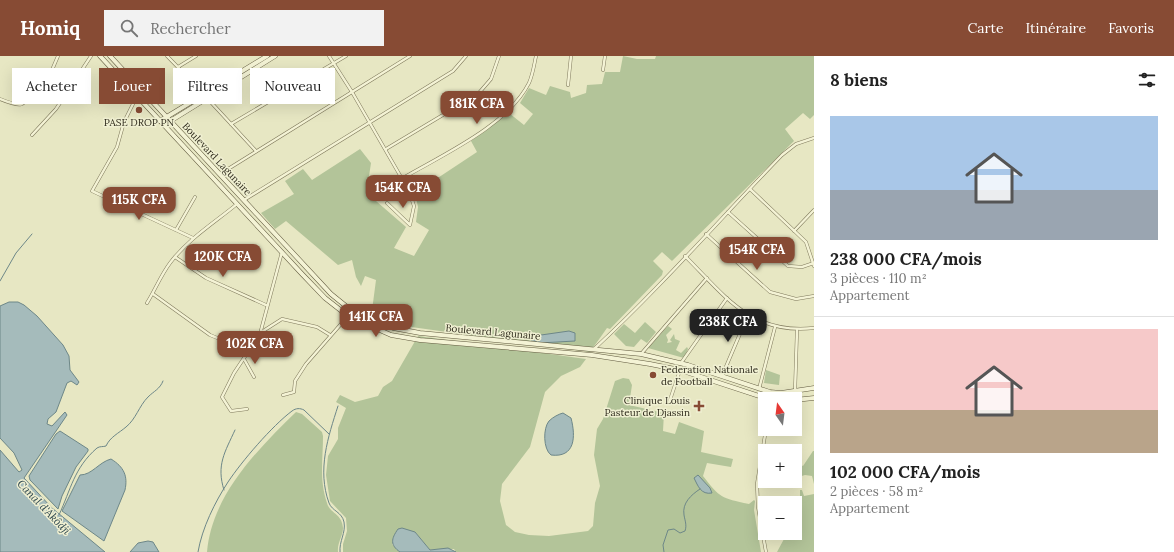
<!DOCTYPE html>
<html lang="fr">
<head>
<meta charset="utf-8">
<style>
  body { margin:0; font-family:Lora,serif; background:#f2f2f2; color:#222; height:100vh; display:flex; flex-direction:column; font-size:15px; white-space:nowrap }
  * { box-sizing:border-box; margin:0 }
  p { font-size:13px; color:#767676 }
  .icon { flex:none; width:22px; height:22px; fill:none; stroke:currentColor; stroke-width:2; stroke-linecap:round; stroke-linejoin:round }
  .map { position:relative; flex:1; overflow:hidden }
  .details { display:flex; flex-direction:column; background:#fff; width:360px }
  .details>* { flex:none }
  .banner { position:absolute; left:12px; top:12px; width:380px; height:36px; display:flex; gap:8px }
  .needle { width:26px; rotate:346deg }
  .tools { position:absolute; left:758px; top:336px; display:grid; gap:8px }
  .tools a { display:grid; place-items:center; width:44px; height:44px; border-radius:0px; background:#fff; box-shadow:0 4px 16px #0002; font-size:20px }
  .price { position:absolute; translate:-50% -34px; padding:0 9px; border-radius:8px; background:#874b34; color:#fff; font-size:13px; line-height:26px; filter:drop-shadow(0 1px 2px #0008) }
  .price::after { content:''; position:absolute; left:50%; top:24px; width:12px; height:9px; margin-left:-6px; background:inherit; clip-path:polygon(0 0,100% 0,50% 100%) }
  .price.on { background:#222; color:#fff }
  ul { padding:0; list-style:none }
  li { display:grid; align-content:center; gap:8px; height:212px; padding:0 16px }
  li+li { border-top:1px solid #e0e0e0 }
  li span { display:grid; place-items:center; height:124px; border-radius:0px; color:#555 }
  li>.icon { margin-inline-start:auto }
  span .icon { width:72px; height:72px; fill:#fffc; stroke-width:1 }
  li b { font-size:17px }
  h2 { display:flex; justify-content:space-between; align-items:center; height:48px; padding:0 16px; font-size:17px }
  .chip { padding:0 14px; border-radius:0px; background:#fff; box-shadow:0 4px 16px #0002; font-size:14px; line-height:36px }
  .chip.on { background:#874b34; color:#fff }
  header { display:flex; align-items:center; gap:24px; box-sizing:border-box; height:56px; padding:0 20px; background:#874b34; color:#fff }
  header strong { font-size:19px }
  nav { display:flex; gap:22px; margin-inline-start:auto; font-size:14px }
  .search { width:280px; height:36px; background:#f2f2f2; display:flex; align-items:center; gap:10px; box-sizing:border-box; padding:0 14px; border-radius:0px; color:#767676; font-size:15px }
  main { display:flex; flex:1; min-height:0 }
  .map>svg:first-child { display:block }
  .green { fill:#b3c499 }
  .water { fill:#a5bbbb; stroke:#6d8788 }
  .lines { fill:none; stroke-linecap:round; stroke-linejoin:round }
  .stream { stroke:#6d8788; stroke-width:1 }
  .street-casing { stroke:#7f795c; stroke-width:3.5 }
  .secondary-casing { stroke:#615a3f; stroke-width:5 }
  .street { stroke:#f4f3d5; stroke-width:2.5 }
  .secondary { stroke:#f4f3d5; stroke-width:4 }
  .poi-dot { fill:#874b34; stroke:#f0f0d2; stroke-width:1.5 }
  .labels { text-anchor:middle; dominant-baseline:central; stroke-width:3; stroke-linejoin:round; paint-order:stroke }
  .poi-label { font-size:10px; fill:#312d1e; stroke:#f0f0d2 }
  .street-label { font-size:10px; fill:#312d1e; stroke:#f0f0d2 }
  .water-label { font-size:11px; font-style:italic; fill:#2f484f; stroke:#f0f0d2 }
</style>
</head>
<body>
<header>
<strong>Homiq</strong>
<div class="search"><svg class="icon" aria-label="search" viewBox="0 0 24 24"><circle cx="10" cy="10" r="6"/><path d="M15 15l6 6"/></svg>Rechercher</div>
<nav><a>Carte</a><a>Itinéraire</a><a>Favoris</a></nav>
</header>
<main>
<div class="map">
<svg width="814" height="496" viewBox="0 0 814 496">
  <rect width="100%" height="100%" fill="#e7e7c3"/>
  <g class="green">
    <polygon points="623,0 637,3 655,3 656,0 814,0 814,59 810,63 803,57 785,73 794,85 672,205 662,196 653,205 663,215 662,219 610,273 607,272 590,296 397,269 371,262 376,224 365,220 361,230 356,221 352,204 338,209 286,165 275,173 261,157 294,138 285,125 303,113 312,124 360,93 371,107 368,127 384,126 391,135 376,145 406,171 394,192 414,200 429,174 416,166 418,151 415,137 477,96 471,85 509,57 524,69 533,58 520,47 529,32 546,39 550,30 570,36 571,42 586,37 587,29 602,28 605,16 620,16"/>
    <polygon points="645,266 656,276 647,287 641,283 634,291 626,290 614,278 624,268 635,277"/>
    <polygon points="668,270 672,273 666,279 668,284 667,287 672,286 670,284 674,278 675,283 680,285 676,294 681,297 687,291 688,293 684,302 648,292"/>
    <path d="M418 280 586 303 580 311 561 320 545 336 530 391 502 428 500 445 506 469 515 476 529 479 549 480 588 475 593 470 595 447 600 430 594 399 597 373 603 363 615 325 623 322 629 323 632 329 629 349 664 357 663 375 675 378 679 366 704 375 701 396 733 403 731 411 707 407 703 420C720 442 721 442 749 448L754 444 755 445 754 454 761 496H456L454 493 430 494 415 476 392 488 400 496H343V488L347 475 346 462 330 445 326 419 328 400 338 383V372L346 352 336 346 340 339 355 346 378 340 383 331 392 325Z"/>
    <polygon points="766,314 780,319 779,329 764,327"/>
    <path d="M296 356 302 358 322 376 323 380C323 404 319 423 327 447 330 458 342 457 343 472 343 480 337 487 338 496H207C212 439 257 394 296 356Z"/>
    <polygon points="813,395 814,395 814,428 812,420 805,419 795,422 795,406 803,410"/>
    <polygon points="800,434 802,434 804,440 814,438 814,496 777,496 784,483 790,477 795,477 795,447 785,447 786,442 800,440"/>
  </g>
  <g class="water">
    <polygon points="9,246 18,246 24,249 37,260 63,289 69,300 70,314 79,326 77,329 71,325 67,327 56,356 48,363 47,368 52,370 65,356 67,359 24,422 52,452 105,496 0,496 0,394 19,416 22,414 14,397 0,382 0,250"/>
    <polygon points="569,275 575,277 575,285 540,287 531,284 534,280"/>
    <path d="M563 357 571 362C576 381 575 402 551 399 543 393 543 372 549 365 553 361 559 358 563 357Z"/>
    <polygon points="60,375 88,393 88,395 76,411 62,440 58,453 30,424 29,420 56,378"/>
    <path d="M111 403C124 411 128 420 125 434L104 485 62 455 80 419C92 419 99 406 111 403Z"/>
    <path d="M698 419 710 432 712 437C701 439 698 430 694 422Z"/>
    <path d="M402 472 415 476 430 494 448 492 456 496H400C390 489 391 483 398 473Z"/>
    <polygon points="148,485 153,486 159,496 130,496 138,487"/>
  </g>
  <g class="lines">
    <g class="stream">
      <polyline points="0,225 16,197 32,178"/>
      <path d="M338 350C328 381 317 414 329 447 332 455 342 456 344 466 346 477 339 485 340 496"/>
      <path d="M224 434C216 409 225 396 235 374"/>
      <path d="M59 459C71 433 74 412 97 392 100 390 103 391 106 390 110 381 119 377 126 371 136 363 139 350 148 341 154 335 160 333 163 325"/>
      <path d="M198 496C202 472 215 446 228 426 242 405 272 370 292 355 296 352 300 352 304 354L329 378"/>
      <path d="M664 496 663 489 668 474 674 473 680 477 685 475C687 469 685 465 684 459 682 447 691 439 700 433"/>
    </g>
    <g class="street-casing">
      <g id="street">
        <polyline points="167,0 204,38"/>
        <polyline points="329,0 352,36 409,135 414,150 410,169 387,147"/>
        <polyline points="178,11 196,0"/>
        <polyline points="603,14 605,0"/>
        <polyline points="568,29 571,0"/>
        <polyline points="137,40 124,66 117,91 92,135 193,182"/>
        <polyline points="207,42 256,95"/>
        <path d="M0 43C32 56 21 45 36 24L44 25 49 21 58 0"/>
        <polyline points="231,68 346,0"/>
        <polyline points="32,79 56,53 91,0"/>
        <polyline points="386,93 478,38 491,23 499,0"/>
        <polyline points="220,118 410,0"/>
        <path d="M403 122C444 98 507 70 529 27 533 18 534 9 536 0"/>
        <polyline points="750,133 806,186 814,210"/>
        <polyline points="244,144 453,15 466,0"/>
        <polyline points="728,156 788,210 802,211 814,207"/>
        <polyline points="176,174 195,141"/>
        <polyline points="794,175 814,154"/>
        <polyline points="706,178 770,236 796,243 814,240"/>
        <path d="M685 200C725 240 751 279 814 272"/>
        <polyline points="175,201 206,222 266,249"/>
        <polyline points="153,238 210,279 249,295"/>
        <path d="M147 247C155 234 161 219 170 207 188 183 214 167 237 148"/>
        <polyline points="260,277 282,263 317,271 330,279"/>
        <path d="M594 293C660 232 719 164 782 99L796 88 814 82"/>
        <polyline points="641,298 707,222"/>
        <polyline points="244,303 254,321"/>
        <polyline points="681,307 727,242"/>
        <polyline points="722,320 748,259"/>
        <polyline points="759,333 775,271"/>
        <polyline points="795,335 797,274"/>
        <polyline points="283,339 294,336 295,325 306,308 348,260"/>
        <polyline points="669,347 680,314"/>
        <polyline points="247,353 231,355 222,341 234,317 260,278 282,196"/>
        <polyline points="766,496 758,451 757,428 766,373"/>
      </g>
    </g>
    <g class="secondary-casing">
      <g id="secondary">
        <polyline points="100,0 302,218 325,242 348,260 391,279 420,284 592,299 650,308 680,314 768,343"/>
        <polyline points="110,0 331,238 357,259 393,272 420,277 641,298 688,309 770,336 781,337 814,332"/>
        <polyline points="160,65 267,0"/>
        <polyline points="164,69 275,0"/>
        <polyline points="795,344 814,342"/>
      </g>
    </g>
    <use href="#street" class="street"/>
    <use href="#secondary" class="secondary"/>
  </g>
  <g class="poi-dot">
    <circle cx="139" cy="54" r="4"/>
    <circle cx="653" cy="319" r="4"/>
    <path d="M697 344h4v4h4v4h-4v4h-4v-4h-4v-4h4z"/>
  </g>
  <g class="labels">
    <g class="poi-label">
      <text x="139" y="66">PASE DROP PN</text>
      <text x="661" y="313" text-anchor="start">Federation Nationale<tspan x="661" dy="12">de Football</tspan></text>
      <text x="690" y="344" text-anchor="end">Clinique Louis<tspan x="690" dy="12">Pasteur de Djassin</tspan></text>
    </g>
    <g class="street-label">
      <text transform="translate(217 103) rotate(47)">Boulevard Lagunaire</text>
      <text transform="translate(493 276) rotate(5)">Boulevard Lagunaire</text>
    </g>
    <g class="water-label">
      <text transform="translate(44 451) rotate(46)">Canal d'Akôdji</text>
    </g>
  </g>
</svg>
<div class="tools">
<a><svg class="needle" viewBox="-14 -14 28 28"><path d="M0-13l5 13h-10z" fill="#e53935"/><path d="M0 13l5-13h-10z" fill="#767676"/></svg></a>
<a>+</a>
<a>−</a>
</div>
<b class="price" style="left:477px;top:69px">181K CFA</b>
<b class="price" style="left:403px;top:153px">154K CFA</b>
<b class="price" style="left:139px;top:165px">115K CFA</b>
<b class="price" style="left:757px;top:215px">154K CFA</b>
<b class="price" style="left:223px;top:222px">120K CFA</b>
<b class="price" style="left:376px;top:282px">141K CFA</b>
<b class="price on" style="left:728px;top:287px">238K CFA</b>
<b class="price" style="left:255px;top:309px">102K CFA</b>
<div class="banner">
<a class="chip">Acheter</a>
<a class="chip on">Louer</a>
<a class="chip">Filtres</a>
<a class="chip">Nouveau</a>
</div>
</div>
<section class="details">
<h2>8 biens<svg class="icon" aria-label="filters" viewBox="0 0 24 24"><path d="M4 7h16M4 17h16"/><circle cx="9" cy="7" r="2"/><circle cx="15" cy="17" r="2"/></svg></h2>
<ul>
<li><span style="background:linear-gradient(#a9c7e8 60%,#9aa5b1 0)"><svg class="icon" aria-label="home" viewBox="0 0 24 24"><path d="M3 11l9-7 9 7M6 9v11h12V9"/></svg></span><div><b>238 000 CFA/mois</b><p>3 pièces · 110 m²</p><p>Appartement</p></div></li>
<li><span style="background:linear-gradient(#f6c9c9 65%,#b9a48a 0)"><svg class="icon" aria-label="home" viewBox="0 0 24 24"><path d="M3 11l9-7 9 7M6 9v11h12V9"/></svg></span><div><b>102 000 CFA/mois</b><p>2 pièces · 58 m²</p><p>Appartement</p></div></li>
</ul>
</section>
</main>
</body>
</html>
